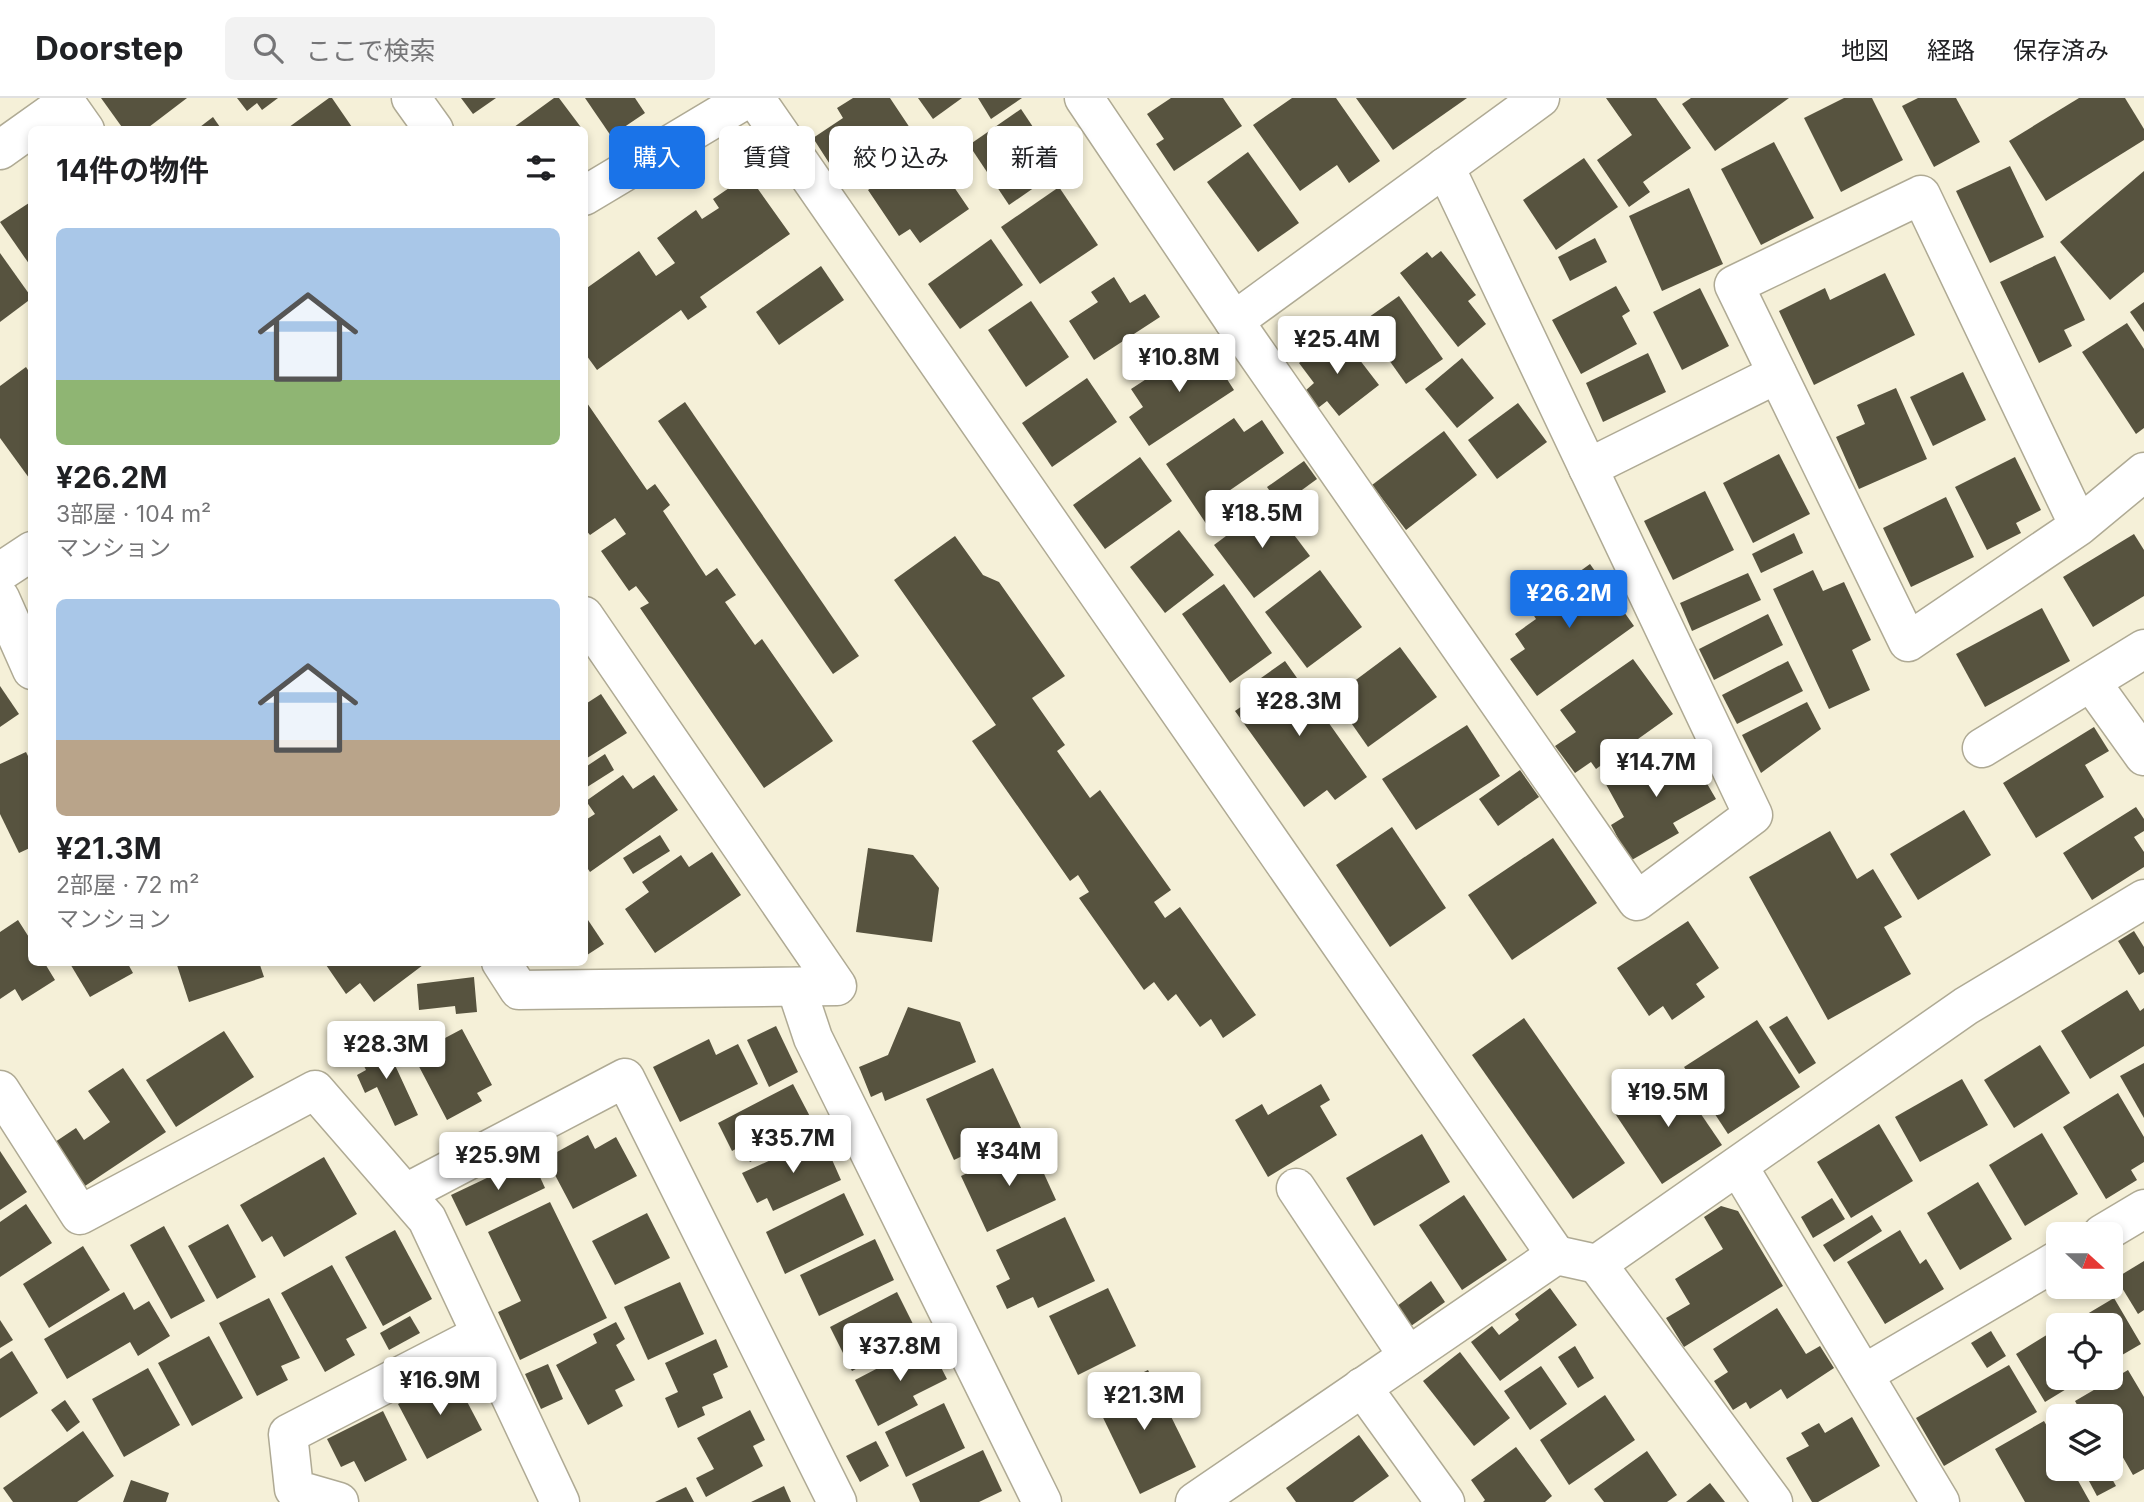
<!DOCTYPE html>
<html lang="ja">
<head>
<meta charset="utf-8">
<style>
  body { margin:0; font-family:Inter,"Noto Sans JP",sans-serif; background:#f2f2f2; color:#202124; height:100vh; display:flex; flex-direction:column; font-size:26px; white-space:nowrap }
  * { box-sizing:border-box; margin:0 }
  p { font-size:23px; color:#757577 }
  .icon { flex:none; width:38px; height:38px; fill:none; stroke:currentColor; stroke-width:2; stroke-linecap:round; stroke-linejoin:round }
  .map { position:relative; flex:1; overflow:hidden }
  .side { position:absolute; left:28px; top:28px; width:560px; height:840px; display:flex; flex-direction:column; background:#fff; border-radius:10px; box-shadow:0 4px 10px #0003 }
  .side>* { flex:none }
  .guide { position:absolute; left:609px; top:28px; width:665px; height:63px; display:flex; gap:14px }
  .needle { width:46px; rotate:111deg }
  .buttons { position:absolute; left:2046px; top:1124px; display:grid; gap:14px }
  .buttons a { display:grid; place-items:center; width:77px; height:77px; border-radius:10px; background:#fff; box-shadow:0 4px 10px #0003; font-size:35px }
  .price { position:absolute; translate:-50% -60px; padding:0 16px; border-radius:7px; background:#fff; color:#222; font-size:23px; line-height:46px; filter:drop-shadow(0 2px 4px #0008) }
  .price::after { content:''; position:absolute; left:50%; top:42px; width:21px; height:16px; margin-left:-10px; background:inherit; clip-path:polygon(0 0,100% 0,50% 100%) }
  .price.active { background:#1a73e8; color:#fff }
  ul { padding:0; list-style:none }
  li { display:grid; align-content:center; gap:14px; height:371px; padding:0 28px }
  li span { display:grid; place-items:center; height:217px; border-radius:10px; color:#555 }
  li>.icon { margin-inline-start:auto }
  span .icon { width:126px; height:126px; fill:#fffc; stroke-width:1 }
  li b { font-size:30px }
  h2 { display:flex; justify-content:space-between; align-items:center; height:84px; padding:0 28px; font-size:30px }
  .pill { padding:0 24px; border-radius:10px; background:#fff; box-shadow:0 4px 10px #0003; font-size:24px; line-height:63px }
  .pill.active { background:#1a73e8; color:#fff }
  header { display:flex; align-items:center; gap:42px; box-sizing:border-box; height:98px; padding:0 35px; background:#fff; border-bottom:2px solid #e0e0e0 }
  header strong { font-size:33px }
  nav { display:flex; gap:38px; margin-inline-start:auto; font-size:24px }
  .search { width:490px; height:63px; background:#f2f2f2; display:flex; align-items:center; gap:18px; box-sizing:border-box; padding:0 24px; border-radius:10px; color:#757577; font-size:26px }
  .map>svg:first-child { display:block }
  .building { fill:#57533f }
  .lines { fill:none; stroke-linecap:round; stroke-linejoin:round }
  .minor-casing { stroke:#afaa94; stroke-width:41 }
  .minor { stroke:#fff; stroke-width:38 }
</style>
</head>
<body>
<header>
<strong>Doorstep</strong>
<div class="search"><svg class="icon" aria-label="search" viewBox="0 0 24 24"><circle cx="10" cy="10" r="6"/><path d="M15 15l6 6"/></svg>ここで検索</div>
<nav><a>地図</a><a>経路</a><a>保存済み</a></nav>
</header>
<div class="map">
<svg width="2144" height="1404" viewBox="0 0 2144 1404">
  <rect width="100%" height="100%" fill="#f5f0d8"/>
  <g class="building">
    <polygon points="101,0 187,0 145,32 124,32"/>
    <polygon points="237,0 278,0 262,12 257,5 247,13"/>
    <polygon points="329,0 332,0 354,32 285,32"/>
    <polygon points="461,0 496,0 473,16"/>
    <polygon points="554,0 559,0 583,32 510,32"/>
    <polygon points="585,0 635,0 645,15 611,38"/>
    <polygon points="853,0 890,0 916,39 844,88 813,40 843,20 837,10"/>
    <polygon points="918,0 962,0 933,21"/>
    <polygon points="978,0 1022,0 991,21"/>
    <polygon points="1171,0 1223,0 1242,28 1174,73 1156,46 1164,41 1147,16"/>
    <polygon points="1292,0 1336,0 1380,63 1349,85 1337,67 1300,93 1253,27"/>
    <polygon points="1356,0 1467,0 1393,52"/>
    <polygon points="1606,0 1656,0 1691,50 1643,84 1650,94 1629,109 1597,62 1632,37"/>
    <polygon points="1691,0 1789,0 1715,53 1682,6"/>
    <polygon points="1844,0 1872,0 1903,62 1841,94 1804,20"/>
    <polygon points="1918,0 1956,0 1980,44 1934,69 1902,8"/>
    <polygon points="2079,0 2125,0 2144,31 2144,42 2046,103 2009,43"/>
    <polygon points="1021,11 1061,71 1009,107 969,47"/>
    <polygon points="213,19 222,32 196,32"/>
    <polygon points="1774,44 1814,120 1761,147 1721,71"/>
    <polygon points="928,51 969,111 920,145 910,131 899,138 868,92"/>
    <polygon points="1248,54 1299,125 1258,154 1207,84"/>
    <polygon points="1584,60 1618,109 1556,152 1523,102"/>
    <polygon points="2010,68 2044,139 1990,165 1956,93"/>
    <polygon points="2144,73 2144,174 2110,202 2060,144"/>
    <polygon points="748,77 790,136 700,199 707,209 688,222 681,212 597,272 584,254 584,192 639,153 656,178 675,165 657,140 696,112 702,121 719,110 713,101"/>
    <polygon points="1059,89 1098,147 1040,186 1001,129"/>
    <polygon points="1689,90 1723,166 1662,193 1629,118"/>
    <polygon points="32,103 32,170 0,124"/>
    <polygon points="1595,140 1607,164 1570,183 1558,159"/>
    <polygon points="991,141 1023,187 960,231 928,186"/>
    <polygon points="1441,153 1476,197 1468,203 1486,226 1458,249 1400,175 1427,154 1432,160"/>
    <polygon points="0,155 32,200 0,224"/>
    <polygon points="2055,158 2085,222 2064,232 2072,248 2039,265 2000,184"/>
    <polygon points="821,168 844,202 779,247 756,214"/>
    <polygon points="1885,175 1915,237 1814,287 1779,213 1825,190 1830,202"/>
    <polygon points="1114,179 1130,205 1145,196 1160,219 1094,262 1069,223 1098,204 1091,194"/>
    <polygon points="1616,188 1630,213 1622,218 1637,246 1581,276 1552,222"/>
    <polygon points="1700,190 1729,248 1682,272 1653,214"/>
    <polygon points="1399,198 1443,261 1406,286 1362,224"/>
    <polygon points="1031,203 1069,259 1026,289 988,232"/>
    <polygon points="2144,204 2144,234 2130,214"/>
    <polygon points="2127,225 2144,251 2144,330 2136,336 2082,254"/>
    <polygon points="1339,235 1379,287 1339,318 1327,303 1318,310 1305,293 1314,285 1299,265"/>
    <polygon points="1203,244 1234,292 1149,348 1129,319 1143,309 1131,291"/>
    <polygon points="1648,255 1666,294 1603,324 1586,285"/>
    <polygon points="1462,260 1494,300 1457,330 1425,291"/>
    <polygon points="26,269 32,278 32,384 0,340 0,288"/>
    <polygon points="1963,274 1986,322 1933,348 1910,299"/>
    <polygon points="1087,280 1117,324 1052,369 1022,325"/>
    <polygon points="1896,290 1927,361 1859,391 1836,339 1865,326 1857,307"/>
    <polygon points="685,304 859,558 833,576 658,323"/>
    <polygon points="587,305 647,392 655,386 670,407 663,413 706,478 717,470 736,497 725,504 755,547 762,541 833,643 764,690 640,510 649,505 636,488 629,493 601,453 626,436 615,420 590,437 584,430 584,306"/>
    <polygon points="1518,305 1547,344 1497,381 1468,342"/>
    <polygon points="1234,320 1244,334 1262,322 1284,355 1223,397 1232,409 1207,427 1166,366"/>
    <polygon points="1444,333 1477,377 1406,432 1372,387"/>
    <polygon points="1779,356 1810,416 1753,445 1723,385"/>
    <polygon points="1140,359 1172,403 1105,451 1073,407"/>
    <polygon points="2015,359 2041,412 2016,425 2021,435 1987,452 1955,389"/>
    <polygon points="1304,363 1317,381 1280,408 1267,389"/>
    <polygon points="1705,393 1734,452 1673,482 1644,423"/>
    <polygon points="1946,399 1974,459 1911,489 1883,430"/>
    <polygon points="1270,405 1310,458 1254,500 1214,447"/>
    <polygon points="1179,432 1214,477 1165,515 1130,469"/>
    <polygon points="1794,435 1803,455 1761,475 1752,456"/>
    <polygon points="2134,436 2144,452 2144,498 2093,529 2063,479"/>
    <polygon points="955,438 983,477 999,484 1065,578 1032,600 1065,647 1057,653 1090,700 1100,692 1171,792 1154,804 1165,820 1180,809 1256,917 1223,940 1211,921 1200,929 1176,896 1168,903 1154,884 1144,892 1079,800 1089,794 1078,777 1070,783 972,643 996,627 894,482"/>
    <polygon points="1590,466 1634,528 1537,598 1510,561 1525,551 1515,536 1536,521 1529,510"/>
    <polygon points="1320,472 1362,529 1307,570 1265,514"/>
    <polygon points="1813,472 1823,493 1844,484 1871,542 1852,552 1870,592 1829,611 1773,491"/>
    <polygon points="1748,475 1761,502 1692,533 1680,505"/>
    <polygon points="1224,486 1272,555 1230,585 1182,516"/>
    <polygon points="2042,510 2070,563 1985,609 1956,556"/>
    <polygon points="1768,516 1783,547 1714,582 1699,551"/>
    <polygon points="1400,549 1437,599 1368,649 1333,599"/>
    <polygon points="1633,561 1673,616 1596,671 1591,664 1575,675 1555,648 1576,634 1560,612"/>
    <polygon points="1285,563 1367,679 1335,702 1327,692 1304,709 1235,613 1258,597 1251,587"/>
    <polygon points="1788,563 1803,593 1737,626 1722,597"/>
    <polygon points="0,588 19,616 0,629"/>
    <polygon points="601,596 627,635 584,662 584,607"/>
    <polygon points="1807,604 1821,631 1761,675 1742,637"/>
    <polygon points="1467,627 1500,678 1416,732 1382,681"/>
    <polygon points="2094,629 2109,653 2085,667 2104,699 2036,740 2003,685"/>
    <polygon points="1684,646 1716,701 1673,725 1679,735 1630,763 1611,727 1624,719 1602,679 1638,659 1643,669"/>
    <polygon points="26,654 32,666 32,749 19,755 0,716 0,666"/>
    <polygon points="605,656 614,672 584,691 584,670"/>
    <polygon points="1520,672 1539,699 1498,728 1479,701"/>
    <polygon points="623,677 633,691 654,677 678,712 590,774 584,765 584,723 595,716 586,703"/>
    <polygon points="2136,709 2144,721 2144,733 2134,739 2144,754 2144,769 2092,802 2063,755"/>
    <polygon points="1964,712 1991,757 1918,802 1890,756"/>
    <polygon points="1392,729 1446,810 1390,849 1336,767"/>
    <polygon points="1830,733 1857,781 1873,771 1902,819 1884,829 1911,876 1828,922 1749,779"/>
    <polygon points="660,737 670,753 633,776 623,760"/>
    <polygon points="1553,740 1597,805 1512,862 1468,797"/>
    <polygon points="868,750 913,757 939,790 932,844 856,834"/>
    <polygon points="712,754 741,797 655,855 625,811 649,794 642,784 681,757 689,769"/>
    <polygon points="584,816 604,846 584,859"/>
    <polygon points="18,822 32,844 32,864 44,864 55,882 22,903 15,891 0,901 0,834"/>
    <polygon points="1688,823 1719,870 1696,886 1705,899 1672,922 1663,908 1649,918 1617,870"/>
    <polygon points="2134,833 2144,849 2144,874 2139,877 2118,843"/>
    <polygon points="69,864 127,864 133,875 90,899"/>
    <polygon points="176,864 259,864 264,879 189,904"/>
    <polygon points="324,864 427,864 374,904 360,885 346,896"/>
    <polygon points="474,879 477,914 456,916 455,908 419,912 417,886"/>
    <polygon points="2127,892 2140,913 2144,910 2144,948 2090,981 2061,933"/>
    <polygon points="908,909 960,924 976,964 885,1003 882,994 871,999 859,969 888,957"/>
    <polygon points="1787,918 1816,965 1799,976 1769,929"/>
    <polygon points="1524,920 1625,1065 1573,1101 1472,957"/>
    <polygon points="1757,922 1800,989 1728,1036 1684,969"/>
    <polygon points="776,928 798,974 769,989 747,942"/>
    <polygon points="462,931 492,987 477,995 482,1003 447,1022 413,957"/>
    <polygon points="224,933 254,979 176,1029 146,982"/>
    <polygon points="382,939 418,1017 395,1028 377,989 365,995 357,977 366,972 356,952"/>
    <polygon points="709,941 716,957 738,946 758,986 680,1024 653,969"/>
    <polygon points="2040,947 2070,995 2014,1030 1984,982"/>
    <polygon points="2144,965 2144,1020 2120,978"/>
    <polygon points="123,970 166,1034 85,1088 55,1044 76,1030 84,1042 110,1024 88,993"/>
    <polygon points="993,970 1021,1030 954,1062 926,1001"/>
    <polygon points="1673,975 1722,1047 1662,1086 1614,1014"/>
    <polygon points="1962,981 1988,1027 1920,1064 1895,1019"/>
    <polygon points="793,986 816,1030 750,1064 741,1048 732,1053 718,1025"/>
    <polygon points="1321,986 1330,1002 1320,1008 1337,1037 1268,1079 1235,1022 1262,1006 1268,1017"/>
    <polygon points="2118,995 2144,1039 2144,1064 2131,1072 2137,1082 2106,1101 2063,1029"/>
    <polygon points="1879,1026 1913,1083 1851,1120 1817,1064"/>
    <polygon points="2042,1035 2078,1096 2025,1128 1989,1067"/>
    <polygon points="1422,1036 1450,1084 1374,1128 1346,1080"/>
    <polygon points="588,1037 595,1051 616,1039 637,1078 573,1111 546,1060"/>
    <polygon points="822,1039 841,1082 773,1113 767,1100 757,1105 742,1075"/>
    <polygon points="1030,1045 1056,1102 987,1134 961,1078"/>
    <polygon points="0,1053 27,1094 0,1112"/>
    <polygon points="324,1059 357,1116 284,1159 272,1138 262,1144 240,1107"/>
    <polygon points="531,1059 545,1090 466,1128 451,1097"/>
    <polygon points="1978,1084 2012,1141 1960,1172 1927,1115"/>
    <polygon points="844,1095 864,1137 785,1176 766,1134"/>
    <polygon points="1464,1097 1507,1162 1462,1192 1419,1127"/>
    <polygon points="1832,1100 1845,1121 1813,1140 1801,1119"/>
    <polygon points="550,1104 607,1220 520,1262 498,1214 521,1203 488,1134"/>
    <polygon points="26,1106 52,1145 0,1179 0,1124"/>
    <polygon points="1721,1108 1738,1113 1783,1188 1684,1249 1666,1220 1690,1206 1675,1181 1723,1151 1704,1119"/>
    <polygon points="647,1115 670,1160 615,1187 592,1143"/>
    <polygon points="1872,1117 1882,1133 1834,1164 1823,1147"/>
    <polygon points="1065,1119 1095,1183 1038,1210 1033,1199 1007,1211 996,1188 1010,1181 996,1152"/>
    <polygon points="228,1126 256,1179 217,1201 188,1148"/>
    <polygon points="164,1128 205,1203 171,1221 130,1147"/>
    <polygon points="395,1132 432,1201 383,1228 345,1159"/>
    <polygon points="1900,1132 1920,1166 1926,1161 1944,1191 1885,1226 1847,1164"/>
    <polygon points="875,1141 894,1182 819,1218 800,1177"/>
    <polygon points="83,1148 110,1192 49,1230 23,1186"/>
    <polygon points="2144,1163 2144,1212 2138,1216 2116,1180"/>
    <polygon points="332,1167 367,1230 346,1241 355,1257 325,1274 281,1195"/>
    <polygon points="1431,1183 1445,1204 1411,1228 1397,1208"/>
    <polygon points="680,1184 704,1236 648,1262 624,1209"/>
    <polygon points="1108,1190 1136,1248 1078,1277 1049,1218"/>
    <polygon points="1550,1190 1577,1227 1500,1283 1471,1244 1492,1228 1499,1237 1519,1222 1515,1216"/>
    <polygon points="124,1194 134,1212 149,1203 170,1238 138,1258 130,1244 67,1281 44,1241"/>
    <polygon points="897,1194 919,1238 852,1273 830,1229"/>
    <polygon points="269,1200 300,1260 281,1268 288,1282 257,1298 219,1225"/>
    <polygon points="2114,1200 2141,1246 2110,1264 2110,1227 2079,1227 2077,1222"/>
    <polygon points="1777,1210 1806,1256 1820,1248 1834,1270 1787,1301 1781,1291 1750,1311 1746,1304 1733,1312 1714,1283 1728,1274 1713,1251"/>
    <polygon points="410,1218 420,1235 389,1252 380,1235"/>
    <polygon points="0,1222 13,1242 0,1250"/>
    <polygon points="616,1224 625,1241 616,1247 635,1282 615,1292 623,1308 588,1327 556,1267 597,1245 593,1236"/>
    <polygon points="2058,1230 2058,1279 2086,1279 2045,1304 2016,1256"/>
    <polygon points="1991,1233 2006,1258 1987,1270 1971,1245"/>
    <polygon points="209,1238 243,1300 192,1328 158,1265"/>
    <polygon points="716,1241 728,1269 713,1276 723,1300 702,1309 705,1317 678,1330 665,1300 678,1294 665,1265"/>
    <polygon points="928,1244 947,1281 913,1298 918,1307 878,1328 855,1282"/>
    <polygon points="1575,1248 1594,1280 1578,1290 1558,1259"/>
    <polygon points="12,1253 38,1295 0,1320 0,1261"/>
    <polygon points="1460,1254 1510,1320 1474,1348 1423,1283"/>
    <polygon points="548,1266 563,1301 541,1311 525,1276"/>
    <polygon points="2009,1267 2037,1314 1944,1368 1916,1320"/>
    <polygon points="1541,1268 1567,1306 1530,1332 1504,1293"/>
    <polygon points="148,1270 180,1327 124,1359 92,1301"/>
    <polygon points="1148,1272 1196,1369 1140,1396 1093,1299"/>
    <polygon points="2128,1272 2144,1299 2144,1371 2133,1377 2121,1356 2110,1362 2110,1318 2083,1318 2075,1303"/>
    <polygon points="453,1277 482,1332 427,1361 398,1306"/>
    <polygon points="1605,1297 1635,1342 1569,1387 1540,1342"/>
    <polygon points="65,1302 80,1324 67,1334 51,1312"/>
    <polygon points="944,1305 965,1350 906,1379 885,1334"/>
    <polygon points="750,1312 765,1342 753,1348 763,1368 706,1399 696,1380 714,1371 697,1340"/>
    <polygon points="383,1313 407,1362 365,1384 354,1363 341,1369 327,1341"/>
    <polygon points="1852,1319 1880,1368 1818,1404 1812,1404 1786,1360 1809,1348 1801,1335 1819,1325 1825,1335"/>
    <polygon points="2044,1323 2058,1347 2058,1370 2071,1370 2090,1404 2025,1404 1995,1351"/>
    <polygon points="83,1333 114,1378 77,1404 13,1404 3,1390"/>
    <polygon points="1359,1337 1389,1378 1353,1404 1296,1404 1286,1390"/>
    <polygon points="876,1343 889,1368 860,1384 846,1358"/>
    <polygon points="1516,1349 1552,1398 1545,1404 1483,1404 1485,1402 1471,1382"/>
    <polygon points="983,1352 1002,1393 979,1404 920,1404 912,1386"/>
    <polygon points="1647,1353 1677,1397 1667,1404 1604,1404 1594,1391"/>
    <polygon points="2082,1370 2106,1370 2116,1388 2097,1398"/>
    <polygon points="131,1382 169,1395 166,1404 123,1404"/>
    <polygon points="1710,1385 1725,1404 1686,1404"/>
    <polygon points="784,1388 791,1404 751,1404"/>
    <polygon points="686,1389 694,1404 655,1404"/>
  </g>
  <g class="lines">
    <g class="minor-casing">
      <g id="minor">
        <polyline points="411,0 434,32"/>
        <polyline points="755,0 1556,1157"/>
        <polyline points="1084,0 1234,223 1637,803 1753,717 1445,69"/>
        <polyline points="0,52 66,5 85,32"/>
        <polyline points="584,98 748,0"/>
        <polyline points="1234,223 1540,0"/>
        <polyline points="1588,370 1777,276"/>
        <polyline points="2079,428 1921,97 1734,187 1908,544 2079,428 2144,374"/>
        <polyline points="0,474 32,453"/>
        <polyline points="0,500 32,572"/>
        <polyline points="2091,584 2144,658"/>
        <polyline points="1982,650 2144,551"/>
        <polyline points="501,864 519,892 837,888 584,518"/>
        <polyline points="796,889 813,940 1042,1404"/>
        <polyline points="0,992 80,1117 315,992 427,1121 560,1404"/>
        <polyline points="1738,1068 1940,1404"/>
        <polyline points="1296,1090 1408,1258"/>
        <polyline points="406,1095 625,980 837,1404"/>
        <polyline points="2102,1136 2144,1111"/>
        <polyline points="1597,1166 1773,1404"/>
        <polyline points="1864,1276 2058,1162"/>
        <polyline points="1362,1289 1445,1404"/>
        <polyline points="339,1404 294,1391 288,1336 480,1237"/>
        <polyline points="1195,1404 1556,1157 1597,1166 1966,908 2144,801"/>
      </g>
    </g>
    <use href="#minor" class="minor"/>
  </g>
</svg>
<div class="buttons">
<a><svg class="needle" viewBox="-14 -14 28 28"><path d="M0-13l5 13h-10z" fill="#e53935"/><path d="M0 13l5-13h-10z" fill="#757577"/></svg></a>
<a><svg class="icon" aria-label="locate" viewBox="0 0 24 24"><circle cx="12" cy="12" r="6"/><path d="M12 2v4M12 18v4M2 12h4M18 12h4"/></svg></a>
<a><svg class="icon" aria-label="layers" viewBox="0 0 24 24"><path d="M12 4l9 5-9 5-9-5zM3 14l9 5 9-5"/></svg></a>
</div>
<b class="price" style="left:1337px;top:278px">¥25.4M</b>
<b class="price" style="left:1179px;top:296px">¥10.8M</b>
<b class="price" style="left:1262px;top:452px">¥18.5M</b>
<b class="price active" style="left:1569px;top:532px">¥26.2M</b>
<b class="price" style="left:1299px;top:640px">¥28.3M</b>
<b class="price" style="left:1656px;top:701px">¥14.7M</b>
<b class="price" style="left:386px;top:983px">¥28.3M</b>
<b class="price" style="left:1668px;top:1031px">¥19.5M</b>
<b class="price" style="left:793px;top:1077px">¥35.7M</b>
<b class="price" style="left:1009px;top:1090px">¥34M</b>
<b class="price" style="left:498px;top:1094px">¥25.9M</b>
<b class="price" style="left:900px;top:1285px">¥37.8M</b>
<b class="price" style="left:440px;top:1319px">¥16.9M</b>
<b class="price" style="left:1144px;top:1334px">¥21.3M</b>
<div class="guide">
<a class="pill active">購入</a>
<a class="pill">賃貸</a>
<a class="pill">絞り込み</a>
<a class="pill">新着</a>
</div>
<section class="side">
<h2>14件の物件<svg class="icon" aria-label="filters" viewBox="0 0 24 24"><path d="M4 7h16M4 17h16"/><circle cx="9" cy="7" r="2"/><circle cx="15" cy="17" r="2"/></svg></h2>
<ul>
<li><span style="background:linear-gradient(#a9c7e8 70%,#8fb573 0)"><svg class="icon" aria-label="home" viewBox="0 0 24 24"><path d="M3 11l9-7 9 7M6 9v11h12V9"/></svg></span><div><b>¥26.2M</b><p>3部屋 · 104 m²</p><p>マンション</p></div></li>
<li><span style="background:linear-gradient(#a9c7e8 65%,#b9a48a 0)"><svg class="icon" aria-label="home" viewBox="0 0 24 24"><path d="M3 11l9-7 9 7M6 9v11h12V9"/></svg></span><div><b>¥21.3M</b><p>2部屋 · 72 m²</p><p>マンション</p></div></li>
</ul>
</section>
</div>
</body>
</html>
